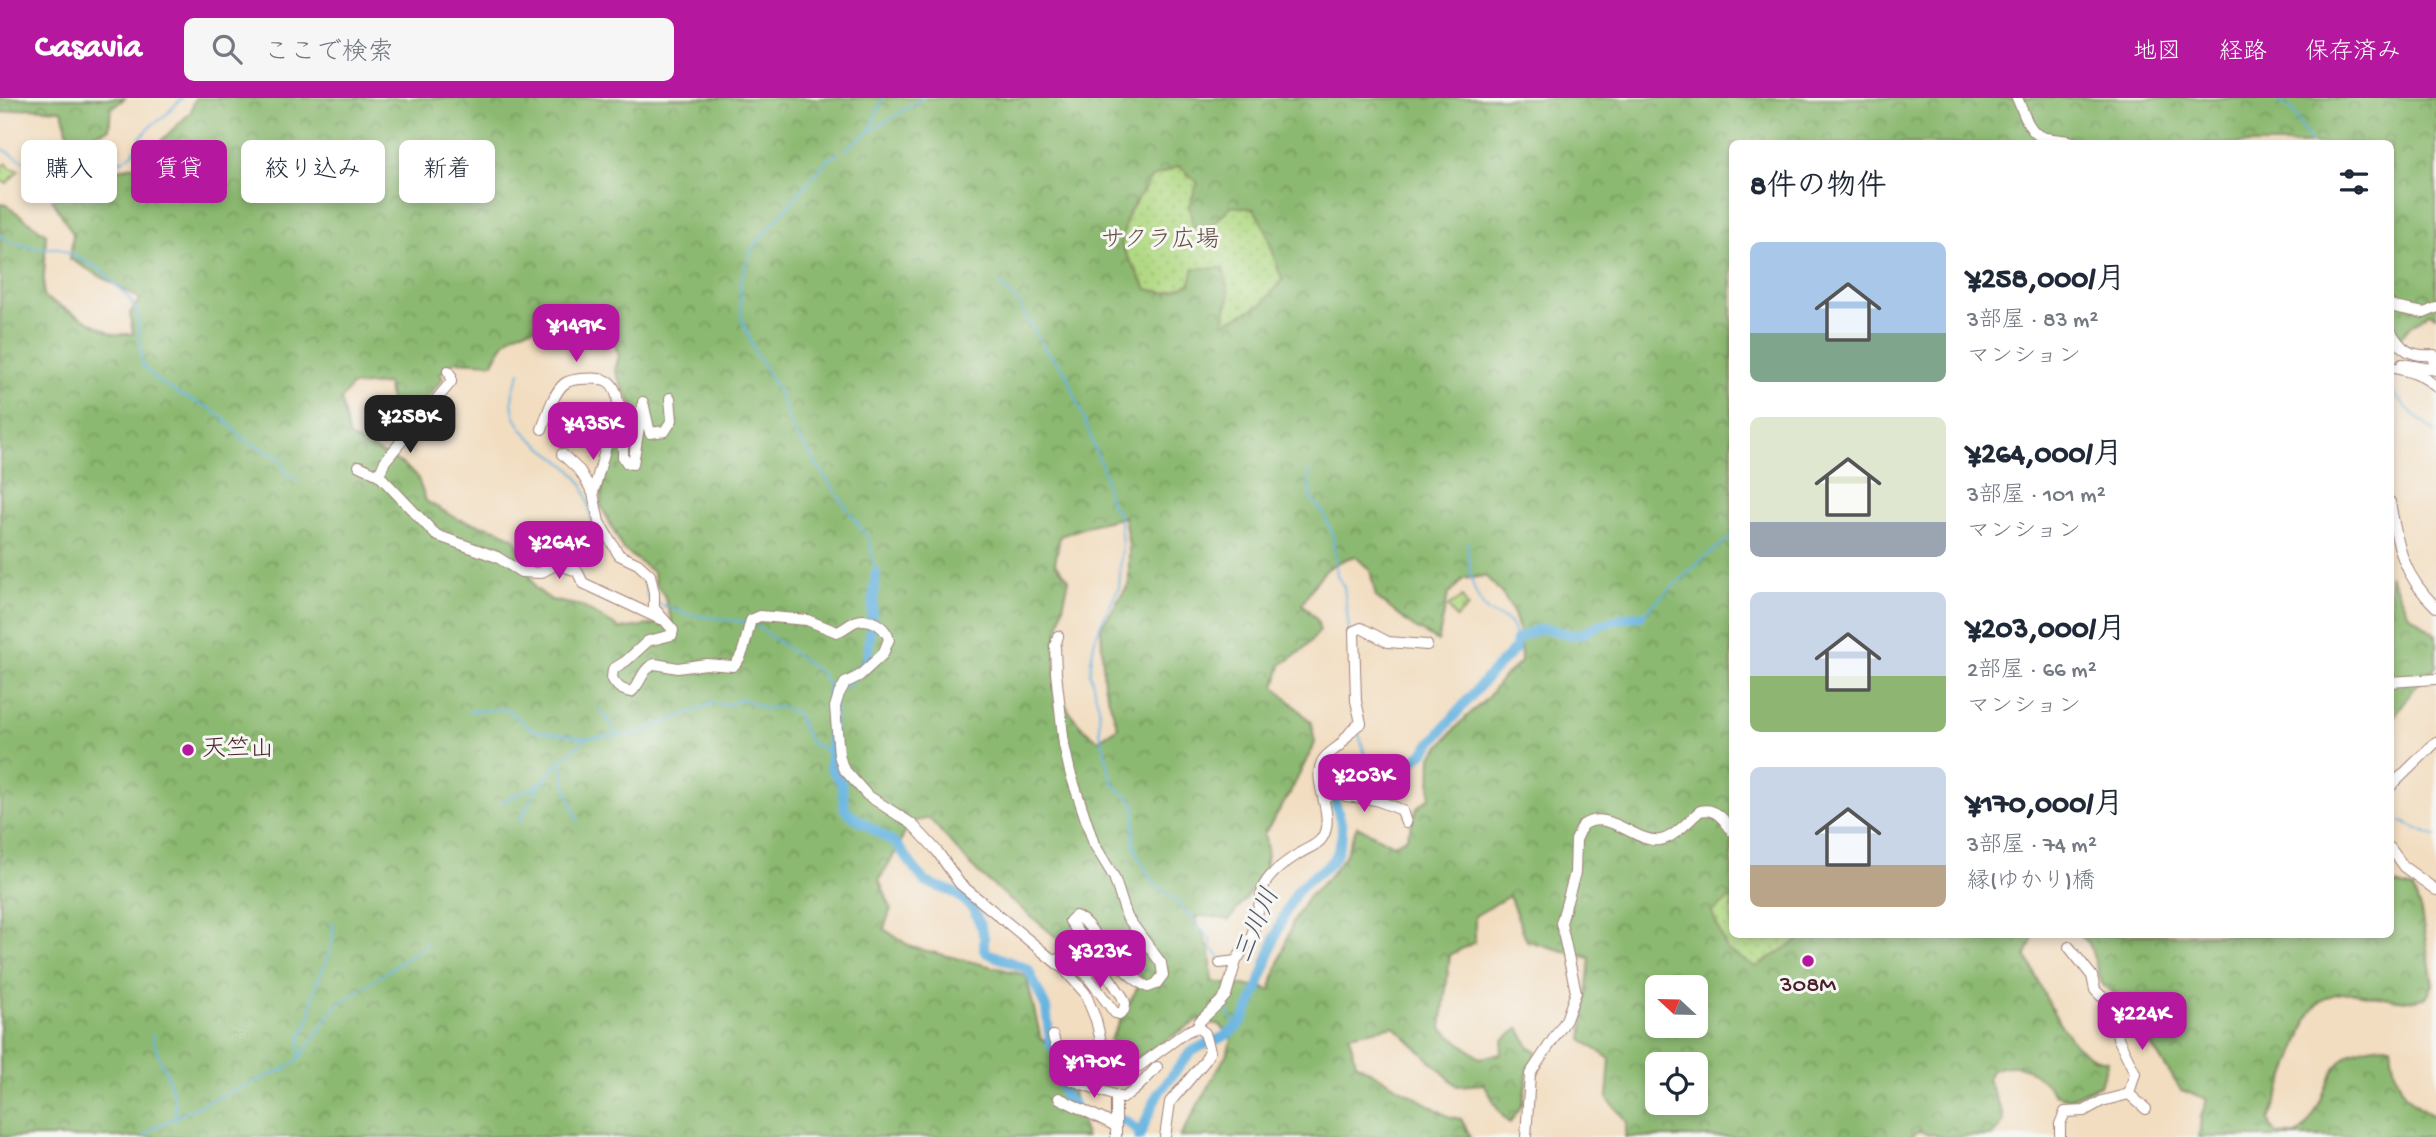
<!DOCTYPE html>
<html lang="ja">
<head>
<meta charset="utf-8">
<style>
  body { margin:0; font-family:"Gochi Hand","Klee One",sans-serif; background:#f6f6f7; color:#1f2937; height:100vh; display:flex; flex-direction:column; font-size:26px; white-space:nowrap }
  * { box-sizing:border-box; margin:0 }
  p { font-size:23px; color:#747a83 }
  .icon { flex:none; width:38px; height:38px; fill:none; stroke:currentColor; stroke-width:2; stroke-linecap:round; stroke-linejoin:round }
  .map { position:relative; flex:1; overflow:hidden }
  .details { position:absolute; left:1729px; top:42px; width:665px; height:798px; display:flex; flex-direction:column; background:#fff; border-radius:10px; box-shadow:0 4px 10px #0003 }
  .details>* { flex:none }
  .hud { position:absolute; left:21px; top:42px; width:665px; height:63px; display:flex; gap:14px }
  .needle { width:46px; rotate:292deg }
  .controls { position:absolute; left:1645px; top:877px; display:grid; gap:14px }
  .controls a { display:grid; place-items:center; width:63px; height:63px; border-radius:10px; background:#fff; box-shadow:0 4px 10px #0003; font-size:35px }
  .price { position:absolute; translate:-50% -60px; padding:0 16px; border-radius:14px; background:#b5179e; color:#fff; font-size:23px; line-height:46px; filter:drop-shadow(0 2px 4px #0008) }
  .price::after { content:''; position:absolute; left:50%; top:42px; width:21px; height:16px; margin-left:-10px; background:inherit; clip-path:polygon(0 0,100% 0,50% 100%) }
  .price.active { background:#222; color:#fff }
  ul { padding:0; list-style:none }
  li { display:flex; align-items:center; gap:21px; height:175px; padding:0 21px }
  li span { display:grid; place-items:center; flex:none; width:196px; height:140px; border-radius:10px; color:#555 }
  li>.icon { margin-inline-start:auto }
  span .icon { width:84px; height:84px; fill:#fffc; stroke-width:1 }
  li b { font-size:30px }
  h2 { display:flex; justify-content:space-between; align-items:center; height:84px; padding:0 21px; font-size:30px }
  .chip { padding:0 24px; border-radius:10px; background:#fff; box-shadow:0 4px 10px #0003; font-size:24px; line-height:63px }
  .chip.active { background:#b5179e; color:#fff }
  header { display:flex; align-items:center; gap:42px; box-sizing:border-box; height:98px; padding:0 35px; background:#b5179e; color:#fff }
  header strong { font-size:33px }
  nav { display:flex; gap:38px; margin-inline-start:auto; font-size:24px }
  .search { width:490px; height:63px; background:#f6f6f7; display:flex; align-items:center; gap:18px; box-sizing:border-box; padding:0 24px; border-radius:10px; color:#747a83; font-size:26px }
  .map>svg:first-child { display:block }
  .forest { fill:url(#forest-crowns); stroke:#6b6c4e; stroke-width:2; fill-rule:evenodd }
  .cemetery { fill:url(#cemetery-stones); stroke:#7e7c57; stroke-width:2 }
  .park { fill:url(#park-dots); stroke:#7e7c57; stroke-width:2 }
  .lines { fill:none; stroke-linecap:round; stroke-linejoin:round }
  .stream { stroke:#67b4e0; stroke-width:2 }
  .river { stroke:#67b4e0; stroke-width:10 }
  .minor-casing { stroke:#9e7e76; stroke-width:12 }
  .minor { stroke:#fff; stroke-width:10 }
  .poi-dot { fill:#b5179e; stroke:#f6f6f2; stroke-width:2.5 }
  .labels { text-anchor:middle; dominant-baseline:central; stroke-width:6; stroke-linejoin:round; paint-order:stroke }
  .park-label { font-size:24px; fill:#644e41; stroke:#f6f6f2 }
  .poi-label { font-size:24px; fill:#4a1f2b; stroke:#f6f6f2; text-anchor:start }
  .water-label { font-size:26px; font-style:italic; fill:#54536a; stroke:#f6f6f2 }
</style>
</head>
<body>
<header>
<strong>Casavia</strong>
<div class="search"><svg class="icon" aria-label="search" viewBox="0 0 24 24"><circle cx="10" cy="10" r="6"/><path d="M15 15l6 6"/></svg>ここで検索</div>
<nav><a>地図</a><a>経路</a><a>保存済み</a></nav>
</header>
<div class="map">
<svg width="2436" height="1039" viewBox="0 0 2436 1039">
  <defs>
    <pattern id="forest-crowns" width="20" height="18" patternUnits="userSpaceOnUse" patternTransform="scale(1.75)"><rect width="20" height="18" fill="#8cb971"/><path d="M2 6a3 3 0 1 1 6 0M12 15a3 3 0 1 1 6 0" fill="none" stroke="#74965d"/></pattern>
    <pattern id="cemetery-stones" width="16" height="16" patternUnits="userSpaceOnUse" patternTransform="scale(1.75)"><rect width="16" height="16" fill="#b1d983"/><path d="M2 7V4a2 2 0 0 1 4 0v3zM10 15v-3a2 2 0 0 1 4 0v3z" fill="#9aba71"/></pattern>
    <pattern id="park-dots" width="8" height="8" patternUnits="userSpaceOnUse" patternTransform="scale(1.75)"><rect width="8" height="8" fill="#b1d983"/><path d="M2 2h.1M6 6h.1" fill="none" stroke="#9aba71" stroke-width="1.8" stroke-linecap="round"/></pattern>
  </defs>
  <rect width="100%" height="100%" fill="#f6f6f2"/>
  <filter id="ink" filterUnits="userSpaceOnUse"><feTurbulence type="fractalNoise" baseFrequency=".0143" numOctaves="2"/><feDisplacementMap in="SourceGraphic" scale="14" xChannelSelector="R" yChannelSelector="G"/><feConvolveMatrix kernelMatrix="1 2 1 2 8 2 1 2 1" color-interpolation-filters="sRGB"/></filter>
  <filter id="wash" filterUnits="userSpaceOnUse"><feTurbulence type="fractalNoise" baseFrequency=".00686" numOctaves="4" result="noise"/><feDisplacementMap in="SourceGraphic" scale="28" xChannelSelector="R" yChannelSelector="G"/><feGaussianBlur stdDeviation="1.57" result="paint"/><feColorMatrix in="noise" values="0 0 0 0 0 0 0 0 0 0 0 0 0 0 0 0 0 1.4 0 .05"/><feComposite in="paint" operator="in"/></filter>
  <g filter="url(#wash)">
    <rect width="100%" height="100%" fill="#f2ddc0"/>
    <g class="forest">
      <polygon points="0,0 125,0 111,11 109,31 70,44 62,12 27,10 0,15"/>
      <path d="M195 0H2436V218L2429 215C2413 226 2401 236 2391 253L2390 46H1732V836L2034 837 2026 857C2040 886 2062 945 2092 959 2096 961 2103 962 2108 963L2100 987 2070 1000 2054 996C2038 974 2016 959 1990 974L1987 982 2003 1016V1025L1992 1038 1941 1039 1919 1033 1910 1039H1625L1627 1024 1607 1000 1610 961 1582 942 1590 860 1527 843 1509 798 1475 818V844L1450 857 1441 930 1480 960 1501 956 1503 942 1519 930 1530 950 1537 954 1527 977 1523 1005 1510 1025C1497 1015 1493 1000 1484 986L1457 988 1394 928 1349 937 1356 965 1450 1019 1461 1021 1471 1039H1180L1227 955 1232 941 1220 927 1199 922 1130 964 1110 942 1143 879 1114 868 1103 846 1062 844 977 774 929 720 909 725 898 750 879 782 891 810 884 831 911 849 1026 877 1041 941 1060 951 1086 1039H0V106L6 107 46 136 43 199 113 236H133L130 215 140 201 70 161 73 136 52 101 85 91 100 74 135 68 191 14ZM548 228 582 236 609 232 619 258 615 272 622 289 634 309 620 330 612 349 605 376 600 406 623 451 653 474 656 487 664 497 672 524 621 531 581 508 551 502 535 490 516 442 499 432 458 421 426 403 417 378 401 365 349 339 341 302 351 288 388 286 391 313 405 328 443 280 440 275 455 263 493 265C509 233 514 233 548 228ZM1124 419 1129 448V486L1101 529 1104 587 1118 629 1098 642C1037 600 1056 543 1069 481L1055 465 1060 438 1094 426ZM1355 458 1370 472 1376 499 1412 528 1438 543 1448 497 1463 481 1485 478C1515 505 1521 526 1521 564L1503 579 1488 599 1459 626 1431 659 1430 699 1417 710 1407 739 1393 747 1357 728 1345 758 1328 780 1308 799 1292 826 1270 892C1251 886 1231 887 1212 884L1210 853 1195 819 1207 818 1229 822 1265 775 1267 751 1264 736 1289 697 1315 645 1311 624 1275 589 1281 567 1303 552 1320 533 1317 522 1302 506C1319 479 1323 467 1355 458ZM1657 889H1696V928H1657ZM1657 966H1696V1004H1657Z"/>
      <polygon points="2390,477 2408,515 2436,537 2436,568 2415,589 2391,623"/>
      <path d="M2391 785 2413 791 2421 814 2433 887 2427 899C2384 914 2337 870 2309 918L2269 1022C2272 1039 2282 1037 2297 1037 2338 1002 2314 947 2391 947 2393 982 2403 1003 2436 1019V1039H2199L2201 1019 2207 1001 2181 992 2151 947 2175 920 2167 910 2141 899H2120L2103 888 2089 845 2079 837 2390 836Z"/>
    </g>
    <g class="cemetery">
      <polygon points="1462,499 1468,509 1456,520 1448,509"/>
      <polygon points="2148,905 2162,922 2155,930 2138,914"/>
    </g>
    <g class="park">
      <polygon points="6,65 11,70 19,72 7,85 0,83 0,70"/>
      <polygon points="1179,68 1198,85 1189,107 1193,129 1213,127 1231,108 1254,111 1265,131 1282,182 1262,206 1223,226 1229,198 1223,170 1194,170 1190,186 1166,195 1147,191 1121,147 1128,116 1151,80"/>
      <polygon points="1732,799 1732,836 1807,837 1756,869 1727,852 1712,814"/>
    </g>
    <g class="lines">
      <g class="stream">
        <polyline points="2274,0 2292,12 2311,46"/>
        <polyline points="871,33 923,0"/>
        <polyline points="0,49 23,63 58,74"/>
        <polyline points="845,52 870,33 883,0"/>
        <polyline points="838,56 828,61 751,152 740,185 742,222 755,254 778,292 793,332 869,442 876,475"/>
        <polyline points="65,75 76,67 101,68 123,62 133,55 140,40 153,26 164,19 182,0"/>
        <polyline points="0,138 11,144 36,150 59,150 100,171 129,200 137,214 142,266 155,281 178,296 211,311 223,320 242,340 281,361 285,374 299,383"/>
        <path d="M1000 186 1018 205 1045 251 1066 274 1105 377C1106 392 1108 406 1119 416L1122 446 1119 490 1103 521 1095 541 1092 556 1090 575 1099 609 1100 634 1112 683 1117 690 1133 703 1135 715 1133 742 1138 758 1153 784 1179 806 1210 841 1212 850 1221 861"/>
        <path d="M520 274C518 281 514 288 513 295 505 340 561 353 580 383 590 398 590 423 595 441L604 447 623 468 634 471 643 479 648 501"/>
        <polyline points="2390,292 2414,317 2436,335"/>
        <polyline points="1309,374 1310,399 1323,414 1333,438 1337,478 1344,489 1349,531"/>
        <path d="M1467 444C1469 467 1469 488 1483 508 1496 526 1510 510 1516 542"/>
        <polyline points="659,506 689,517 746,524"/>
        <polyline points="1641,518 1703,461 1732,438"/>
        <polyline points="757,528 822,576 831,593"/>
        <polyline points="599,610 619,637"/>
        <polyline points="469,613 506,611 533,632 586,640"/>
        <polyline points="1358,633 1369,670"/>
        <polyline points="561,664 567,692 578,724"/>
        <polyline points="501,704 544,684"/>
        <polyline points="2402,724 2436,739"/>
        <polyline points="519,725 535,693 561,662 587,640 640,635 713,605 728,607 741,600 766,611 781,609 795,614 810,644 830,655"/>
        <polyline points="1234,888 1227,913 1237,929"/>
        <path d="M152 936C158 965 179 990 175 1021"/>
        <path d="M300 959C298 940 302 938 309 922 312 913 311 903 314 894 321 869 336 852 333 824"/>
        <polyline points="145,1039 152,1031 213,1001 287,970 300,960 337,907 428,846"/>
      </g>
      <g class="river">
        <polyline points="876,475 867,563 859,572 831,593 831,670 841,684 845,711 848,715 896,746 925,784 953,794 965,803 973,811 980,826 984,839 984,852 987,855 1028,871 1046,910 1050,944 1060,963 1064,998 1074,1006"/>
        <polyline points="1109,1020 1126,1023 1139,1034"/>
        <path d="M1139 1039 1157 997 1189 956C1203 943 1222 945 1239 927 1248 916 1252 903 1258 889 1269 859 1280 817 1299 791 1309 777 1330 772 1337 755 1339 749 1342 740 1342 734 1343 718 1327 696 1336 682 1346 668 1391 667 1407 665 1412 664 1417 660 1421 657L1489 577 1515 551 1516 542C1523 538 1533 532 1541 531 1557 530 1568 541 1584 535 1589 533 1593 529 1599 527 1612 523 1628 518 1641 518"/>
      </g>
    </g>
  </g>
  <g filter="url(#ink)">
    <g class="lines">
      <g class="minor-casing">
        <g id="minor">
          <path d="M2017 0C2023 12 2028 34 2042 39 2054 43 2065 40 2077 46"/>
          <polyline points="2390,206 2394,209 2424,215 2436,210"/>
          <path d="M2390 232C2401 252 2410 259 2434 257L2433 271"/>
          <polyline points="2402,266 2436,272"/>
          <path d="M2390 269C2408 273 2423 276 2436 289"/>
          <polyline points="448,273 451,278 451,284 385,363 379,377 436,437 497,459 521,474 540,475 557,466 577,473 583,485 660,521"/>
          <path d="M670 300 672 322 665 333 650 335 643 304 633 366 627 365 623 359V309L618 306 593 395 599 424 619 457 638 466 650 477 654 495V510L673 532 672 537 648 543 626 563 613 571 612 580C617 589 621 592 631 594 642 585 641 571 655 566L678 570 706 566 733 568C745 559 746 537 751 522L760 518 807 522 837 534C844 532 850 525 857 523 870 519 885 528 889 541L883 556 859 578 845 585 839 596 835 609 839 657 843 670 867 697 912 726 937 753 960 786 1065 872 1085 895 1096 922 1102 948 1107 961 1114 968 1123 972 1138 969 1186 934 1197 929 1200 923 1220 904 1226 897 1236 863 1252 838 1264 787C1271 774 1287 763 1300 755 1307 750 1317 748 1322 740 1337 717 1310 682 1323 662 1327 656 1334 652 1339 648 1348 639 1350 631 1361 625L1356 603 1354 533 1361 530 1388 544 1427 547"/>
          <path d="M542 331C547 318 553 295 564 286 569 282 573 282 580 281 604 279 616 280 618 306"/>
          <polyline points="562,356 580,373 593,395"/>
          <polyline points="359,368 379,377"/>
          <path d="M2390 404C2398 449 2402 476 2436 509"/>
          <polyline points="2390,584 2436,581"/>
          <polyline points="2390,689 2436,644"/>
          <polyline points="1324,699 1339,695 1346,698 1376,702 1402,712 1406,725"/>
          <polyline points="2390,750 2404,769 2436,792"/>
          <polyline points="2069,849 2092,878 2095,892 2101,898 2124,908"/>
          <path d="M1058 861 1085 875 1115 915 1119 916 1124 912 1125 905 1122 898 1070 823 1075 818C1086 822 1092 833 1099 842 1113 860 1128 879 1148 889L1156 886 1163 877 1161 865 1127 819 1114 779 1094 746 1070 674 1064 647 1056 575 1055 548 1058 538"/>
          <polyline points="1220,865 1236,863"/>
          <polyline points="2129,902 2123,914 2115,922 2118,940 2135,975 2129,996"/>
          <path d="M1053 938C1056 953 1067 963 1069 981L1116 998 1123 1000C1134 994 1148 979 1157 969"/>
          <polyline points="2129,996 2146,1011"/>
          <polyline points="1116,998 1116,1039"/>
          <polyline points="1059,1000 1116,1028"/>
          <polyline points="1165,1039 1170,1004 1204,964 1210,953 1205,935 1197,929"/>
          <path d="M1526 1039 1530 976 1566 922 1576 894 1561 825 1575 775 1576 742 1583 727C1609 710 1635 745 1660 742 1674 740 1689 722 1700 713 1715 709 1724 721 1732 733"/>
          <polyline points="2060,1039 2060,1026 2065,1014 2084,1013 2102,1003 2129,996"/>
        </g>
      </g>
      <use href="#minor" class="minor"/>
    </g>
  </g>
  <g class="poi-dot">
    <circle cx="188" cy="652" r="7"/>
    <circle cx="1808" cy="863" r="7"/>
  </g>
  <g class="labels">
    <g class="park-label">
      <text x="1160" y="143">サクラ広場</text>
    </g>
    <g class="poi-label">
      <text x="202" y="652">天竺山</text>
      <text x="1808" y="888" text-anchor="middle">308M</text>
    </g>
    <g class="water-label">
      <text transform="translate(1259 828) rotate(-67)">三川川</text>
    </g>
  </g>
</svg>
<div class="controls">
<a><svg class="needle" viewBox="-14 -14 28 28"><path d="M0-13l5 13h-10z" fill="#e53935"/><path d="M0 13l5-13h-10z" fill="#747a83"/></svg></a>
<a><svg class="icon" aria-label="locate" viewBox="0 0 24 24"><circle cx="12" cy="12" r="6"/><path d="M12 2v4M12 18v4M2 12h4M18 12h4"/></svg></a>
</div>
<b class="price" style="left:576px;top:266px">¥149K</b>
<b class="price active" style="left:410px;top:357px">¥258K</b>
<b class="price" style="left:593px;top:364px">¥435K</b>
<b class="price" style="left:559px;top:483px">¥264K</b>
<b class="price" style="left:1364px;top:716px">¥203K</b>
<b class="price" style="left:1100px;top:892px">¥323K</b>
<b class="price" style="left:2142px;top:954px">¥224K</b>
<b class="price" style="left:1094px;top:1002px">¥170K</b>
<div class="hud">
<a class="chip">購入</a>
<a class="chip active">賃貸</a>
<a class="chip">絞り込み</a>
<a class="chip">新着</a>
</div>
<section class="details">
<h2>8件の物件<svg class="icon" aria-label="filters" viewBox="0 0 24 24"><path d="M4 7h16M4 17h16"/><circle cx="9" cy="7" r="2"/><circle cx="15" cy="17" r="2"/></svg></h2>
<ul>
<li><span style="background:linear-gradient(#a9c7e8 65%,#7fa58c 0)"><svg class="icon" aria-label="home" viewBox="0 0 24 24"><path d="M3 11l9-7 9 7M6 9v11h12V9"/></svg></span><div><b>¥258,000/月</b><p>3部屋 · 83 m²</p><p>マンション</p></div></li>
<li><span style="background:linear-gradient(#dfe7d0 75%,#9aa5b1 0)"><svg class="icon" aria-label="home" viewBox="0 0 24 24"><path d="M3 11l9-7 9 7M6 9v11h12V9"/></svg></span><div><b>¥264,000/月</b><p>3部屋 · 101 m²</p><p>マンション</p></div></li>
<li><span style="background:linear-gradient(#c9d6e8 60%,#8fb573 0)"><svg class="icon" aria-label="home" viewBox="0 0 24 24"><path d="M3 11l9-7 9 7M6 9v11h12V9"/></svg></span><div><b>¥203,000/月</b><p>2部屋 · 66 m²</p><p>マンション</p></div></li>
<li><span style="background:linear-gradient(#c9d6e8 70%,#b9a48a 0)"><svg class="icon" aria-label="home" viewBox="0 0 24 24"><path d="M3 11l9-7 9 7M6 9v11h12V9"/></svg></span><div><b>¥170,000/月</b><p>3部屋 · 74 m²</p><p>縁(ゆかり)橋</p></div></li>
</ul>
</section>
</div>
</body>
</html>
